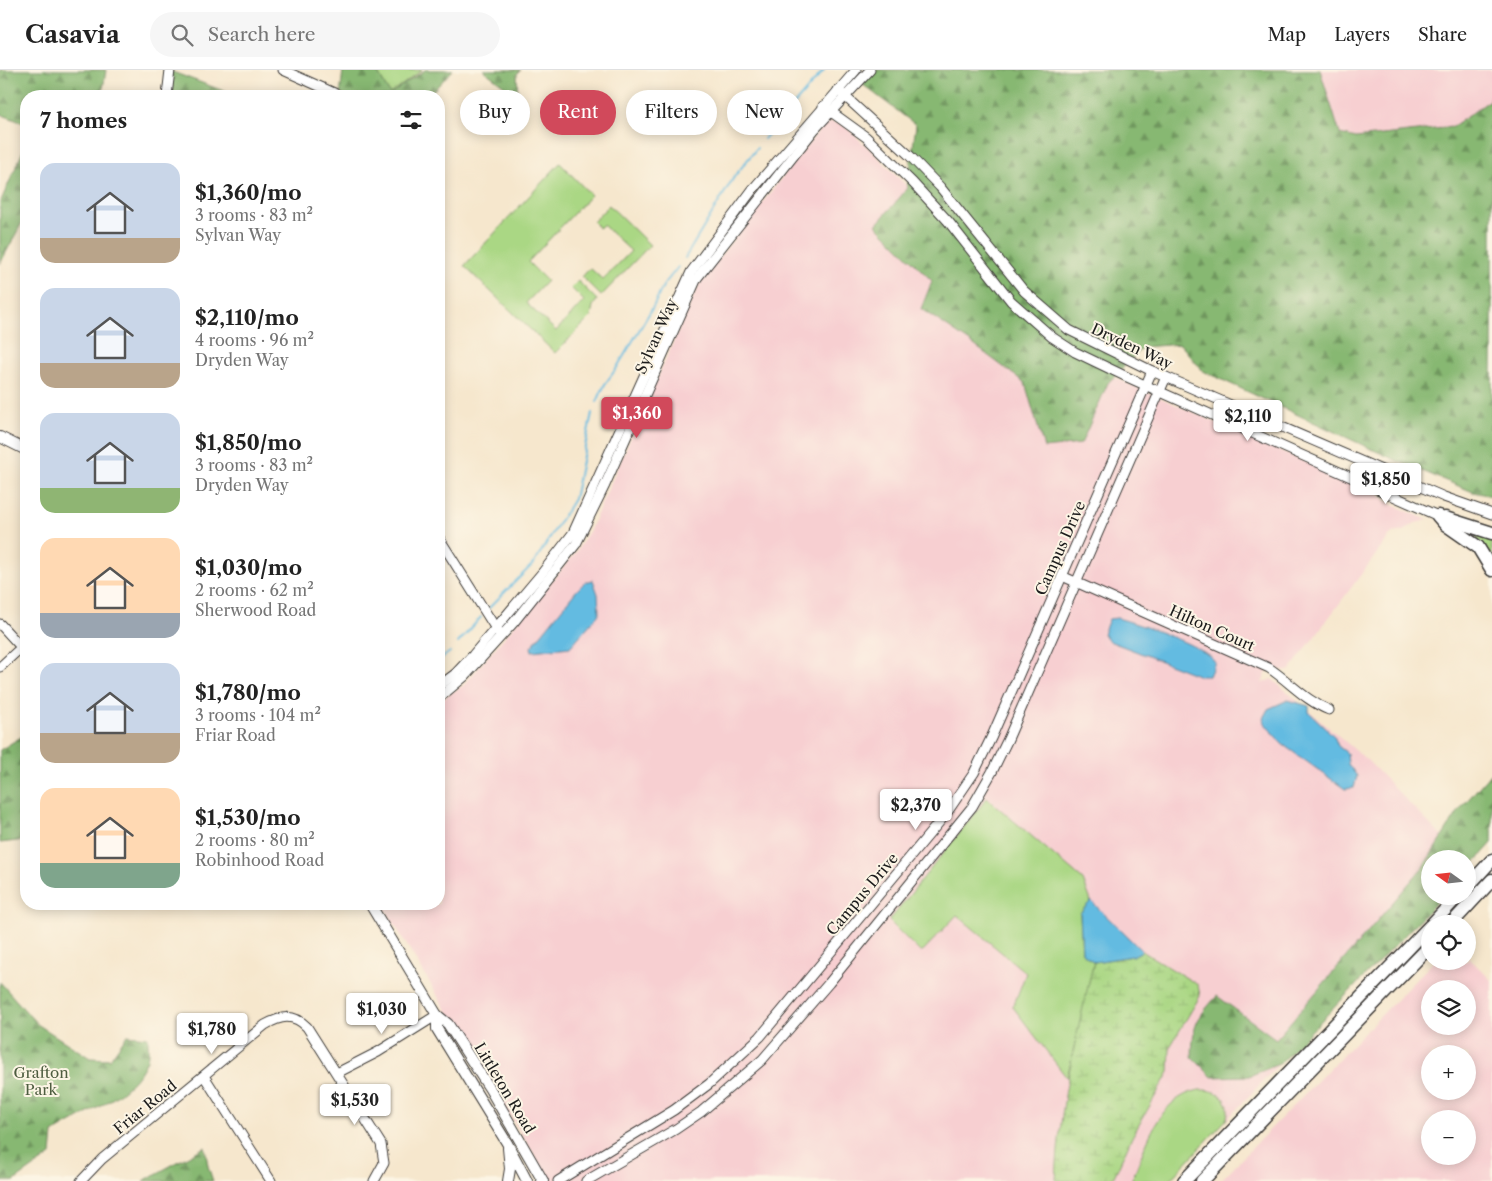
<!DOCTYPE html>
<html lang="en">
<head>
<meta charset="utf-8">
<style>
  body { margin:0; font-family:"Libre Caslon Text",serif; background:#f6f6f6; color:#222; height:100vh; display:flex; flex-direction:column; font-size:19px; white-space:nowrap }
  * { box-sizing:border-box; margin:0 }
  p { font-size:16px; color:#767676 }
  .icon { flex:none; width:28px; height:28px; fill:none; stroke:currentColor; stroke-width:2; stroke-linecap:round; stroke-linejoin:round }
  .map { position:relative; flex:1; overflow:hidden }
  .panel { position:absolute; left:20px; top:20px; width:425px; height:820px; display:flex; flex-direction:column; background:#fff; border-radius:20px; box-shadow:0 2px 12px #0003 }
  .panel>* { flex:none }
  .top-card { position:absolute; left:460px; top:20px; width:475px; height:45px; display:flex; gap:10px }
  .needle { width:32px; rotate:285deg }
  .fabs { position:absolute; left:1421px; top:780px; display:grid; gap:10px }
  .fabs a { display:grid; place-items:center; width:55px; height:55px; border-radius:50%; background:#fff; box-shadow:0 2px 12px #0003; font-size:25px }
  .price { position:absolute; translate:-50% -42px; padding:0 11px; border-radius:5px; background:#fff; color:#222; font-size:16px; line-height:32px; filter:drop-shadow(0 1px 2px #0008) }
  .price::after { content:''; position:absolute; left:50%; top:30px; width:15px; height:11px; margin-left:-8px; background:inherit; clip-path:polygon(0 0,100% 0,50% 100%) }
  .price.selected { background:#d1495b; color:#fff }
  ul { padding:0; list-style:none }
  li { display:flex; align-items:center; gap:15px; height:125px; padding:0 20px }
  li span { display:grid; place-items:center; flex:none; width:140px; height:100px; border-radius:15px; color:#555 }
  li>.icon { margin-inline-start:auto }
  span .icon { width:60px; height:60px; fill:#fffc; stroke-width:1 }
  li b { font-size:21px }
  h2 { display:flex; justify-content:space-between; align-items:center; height:60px; padding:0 20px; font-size:21px }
  .pill { padding:0 18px; border-radius:22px; background:#fff; box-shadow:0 2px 12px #0003; font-size:18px; line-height:45px }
  .pill.selected { background:#d1495b; color:#fff }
  header { display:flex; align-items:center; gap:30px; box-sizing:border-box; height:70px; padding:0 25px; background:#fff; border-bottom:1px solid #e0e0e0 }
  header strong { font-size:24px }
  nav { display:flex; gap:28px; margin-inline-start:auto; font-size:18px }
  .search { width:350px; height:45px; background:#f6f6f6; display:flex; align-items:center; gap:12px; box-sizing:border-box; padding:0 18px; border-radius:28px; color:#767676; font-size:19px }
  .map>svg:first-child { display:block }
  .built { fill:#f7cfd1; fill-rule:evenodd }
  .green { fill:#aad784; stroke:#637a50 }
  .forest { fill:url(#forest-firs); stroke:#526a47 }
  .wetland { fill:url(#wetland-marsh); stroke:#637a50 }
  .water { fill:#64bbe1; stroke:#406c7e }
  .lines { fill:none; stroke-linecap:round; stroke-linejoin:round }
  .stream { stroke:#64bbe1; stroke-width:2 }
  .minor-casing { stroke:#3d3a37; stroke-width:11 }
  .major-casing { stroke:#3d3a37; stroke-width:12 }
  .highway-casing { stroke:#3d3a37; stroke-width:15 }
  .minor { stroke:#fff; stroke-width:9 }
  .major { stroke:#fff; stroke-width:10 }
  .highway { stroke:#fff; stroke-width:12 }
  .labels { text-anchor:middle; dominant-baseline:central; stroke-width:4; stroke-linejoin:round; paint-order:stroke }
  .street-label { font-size:15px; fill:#1c1c1c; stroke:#fcf5e5 }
  .park-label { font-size:15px; fill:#4e5d40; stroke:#fcf5e5 }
</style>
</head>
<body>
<header>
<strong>Casavia</strong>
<div class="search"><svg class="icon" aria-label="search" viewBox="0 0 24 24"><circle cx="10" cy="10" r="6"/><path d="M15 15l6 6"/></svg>Search here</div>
<nav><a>Map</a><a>Layers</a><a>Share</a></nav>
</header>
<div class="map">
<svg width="1492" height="1111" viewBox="0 0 1492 1111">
  <defs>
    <pattern id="forest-firs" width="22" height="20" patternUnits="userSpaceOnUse" patternTransform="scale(1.25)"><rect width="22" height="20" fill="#87b872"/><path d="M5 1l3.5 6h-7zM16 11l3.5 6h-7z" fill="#6e955d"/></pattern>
    <pattern id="wetland-marsh" width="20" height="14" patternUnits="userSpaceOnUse" patternTransform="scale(1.25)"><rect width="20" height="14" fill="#aad784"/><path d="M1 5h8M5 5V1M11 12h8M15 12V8" fill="none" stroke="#92b871"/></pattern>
  </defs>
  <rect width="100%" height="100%" fill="#fcf5e5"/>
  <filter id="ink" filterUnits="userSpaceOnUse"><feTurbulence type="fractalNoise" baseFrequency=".02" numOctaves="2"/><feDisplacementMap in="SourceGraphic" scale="10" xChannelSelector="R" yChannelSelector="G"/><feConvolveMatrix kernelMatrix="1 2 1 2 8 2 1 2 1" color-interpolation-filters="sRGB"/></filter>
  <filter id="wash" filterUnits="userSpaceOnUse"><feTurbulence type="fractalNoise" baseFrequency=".0096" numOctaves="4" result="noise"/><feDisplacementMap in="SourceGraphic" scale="20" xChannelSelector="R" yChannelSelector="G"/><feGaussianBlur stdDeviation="1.12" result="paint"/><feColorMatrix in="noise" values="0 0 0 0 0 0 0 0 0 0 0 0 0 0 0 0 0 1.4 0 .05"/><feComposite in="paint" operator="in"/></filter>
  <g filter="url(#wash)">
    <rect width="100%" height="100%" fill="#f6e7cd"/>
    <g class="built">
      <polygon points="1320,0 1492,0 1492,20 1489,31 1453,57 1356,68 1340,64"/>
      <polygon points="831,52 843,55 874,83 1079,292 1376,423 1391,434 1428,450 1415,453 1404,461 1392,463 1289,601 1269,598 1262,613 1272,609 1368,691 1464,789 1430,789 1430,826 1443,826 1279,994 1169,1111 550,1111 382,834 439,834 439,631 464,615 574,485 590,460 700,212 821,58"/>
      <path d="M1468 887 1492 911V1111H1220L1434 891H1468ZM1430 919H1468V956H1430ZM1430 984H1468V1021H1430ZM1430 1049H1468V1086H1430Z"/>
    </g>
    <g class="green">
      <polygon points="376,0 422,0 390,24"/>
      <polygon points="560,93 591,125 528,192 547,211 526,233 556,261 584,231 571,218 578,211 597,230 593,236 591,247 555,283 464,196"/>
      <polygon points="609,135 650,175 601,226 582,207 590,198 603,210 631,181 603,155 599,158 593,152"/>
      <polygon points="1474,464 1492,469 1492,489"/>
      <polygon points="987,728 1083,810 1091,831 1080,843 1082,883 1094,892 1067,1008 1013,937 1026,903 957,845 921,883 889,851"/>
      <path d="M1199 1020C1218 1019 1234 1029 1226 1050L1169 1111H1131C1147 1076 1156 1029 1199 1020Z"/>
    </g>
    <g class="forest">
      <polygon points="0,0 106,0 102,26 26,26 26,54 0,44"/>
      <polygon points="343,0 376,0 390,24 425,0 453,0 428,26 340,26"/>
      <polygon points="483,0 521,0 517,4 518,26"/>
      <polygon points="874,0 1320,0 1340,64 1356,68 1452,57 1489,31 1492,20 1492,426 1473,422 1393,389 1203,301 1180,274 1143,277 1108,313 1081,374 1044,378 1025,313 970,272 921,239 932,211 876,155 907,119 916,55 862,14"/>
      <polygon points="170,1 237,26 168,26"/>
      <polygon points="26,74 26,145 0,194 0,133"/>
      <polygon points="26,664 26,770 0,773 0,680"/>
      <path d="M1492 702V773L1468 800V789H1430V826H1443L1279 994 1249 1006 1212 1007 1192 987C1193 955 1195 950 1217 926L1276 969 1423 797 1460 739Z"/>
      <path d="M0 912 37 954 90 988 110 989 127 965 148 967C148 974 149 983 147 990 132 1028 84 1042 53 1063L51 1085 14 1111H0Z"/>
      <polygon points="205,1077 208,1096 213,1111 143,1111"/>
    </g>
    <path class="wetland" d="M1142 881 1198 915 1200 926 1170 977 1169 1002 1132 1067 1112 1111H1056C1059 1036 1076 965 1094 892L1133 886Z"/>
    <g class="water">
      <polygon points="593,510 598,524 599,544 570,577 532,581 531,577 577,520 585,512"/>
      <path d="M1117 548C1136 553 1208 577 1215 592L1209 606H1200L1109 571 1103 564 1109 549Z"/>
      <polygon points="1288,630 1309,636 1309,642 1334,666 1338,676 1347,683 1348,694 1357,706 1354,718 1345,719 1282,674 1266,655 1263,648 1268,639"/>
      <polygon points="1091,831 1142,881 1133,886 1094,892 1082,883 1080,843"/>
    </g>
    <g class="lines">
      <g class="stream">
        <polyline points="764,69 824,0"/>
        <polyline points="685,188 734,107 757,78"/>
        <polyline points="597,332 605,314 616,299 653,237 663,216 678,197"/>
        <polyline points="489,538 534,493 574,429 592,343"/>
        <polyline points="458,573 481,547"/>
        <polyline points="439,590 450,582"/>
      </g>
    </g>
  </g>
  <g filter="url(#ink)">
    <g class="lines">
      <g class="minor-casing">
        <g id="minor">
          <polyline points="283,0 341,26"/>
          <polyline points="838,20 909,85 940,117 1024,221 1069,260 1152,301 1444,427 1492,444"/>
          <polyline points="167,26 170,0"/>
          <polyline points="823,36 866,67 913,113 948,151 1011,231 1052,267 1075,282 1127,307 1438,446"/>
          <polyline points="439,468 498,562"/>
          <path d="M1062 506 1269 598C1290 612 1306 631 1329 640"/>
          <polyline points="0,554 22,578"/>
          <polyline points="0,597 26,573"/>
          <polyline points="439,616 455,604 473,585 542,503 573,463 691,202 753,119 856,0"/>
          <polyline points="439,628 465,606 514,552 576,474 605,415 697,208 814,60 870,0"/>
          <polyline points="337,1003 378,982 437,945"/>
          <polyline points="204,1006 271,1111"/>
          <path d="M81 1111 102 1089 265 955C281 946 293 943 307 957L381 1074 384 1093 374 1111"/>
          <polyline points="558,1111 674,1040 709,1014 760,967 946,744 974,703 992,666 1152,301"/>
          <polyline points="586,1111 676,1059 701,1042 762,990 829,913 972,737 992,702 1008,669 1166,307"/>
        </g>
      </g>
      <g class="major-casing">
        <g id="major">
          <polyline points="0,367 26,380"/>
          <polyline points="370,834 437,945 448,954 490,1019 543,1111"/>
          <polyline points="437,945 437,959 507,1073 527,1111"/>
          <polyline points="508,1078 510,1099 508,1111"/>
        </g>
      </g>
      <g class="highway-casing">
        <g id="highway">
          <polyline points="1438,446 1445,454 1478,477 1492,500"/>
          <polyline points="1445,448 1492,463"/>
          <polyline points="1468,816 1492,790"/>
          <polyline points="1432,854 1458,826"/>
          <polyline points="1451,854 1492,810"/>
          <polyline points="1184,1111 1430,856"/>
          <polyline points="1202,1111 1430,876"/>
        </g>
      </g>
      <use href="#minor" class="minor"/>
      <use href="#major" class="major"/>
      <use href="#highway" class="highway"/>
    </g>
  </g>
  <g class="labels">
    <g class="street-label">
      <text transform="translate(656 266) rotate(-66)">Sylvan Way</text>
      <text transform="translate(1132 276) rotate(25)">Dryden Way</text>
      <text transform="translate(1060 478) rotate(-66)">Campus Drive</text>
      <text transform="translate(1212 558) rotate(24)">Hilton Court</text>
      <text transform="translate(862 824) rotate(-50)">Campus Drive</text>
      <text transform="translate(505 1018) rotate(59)">Littleton Road</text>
      <text transform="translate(145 1037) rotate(-39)">Friar Road</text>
    </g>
    <g class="park-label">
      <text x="41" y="1002">Grafton<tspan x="41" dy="17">Park</tspan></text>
    </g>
  </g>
</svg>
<div class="fabs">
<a><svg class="needle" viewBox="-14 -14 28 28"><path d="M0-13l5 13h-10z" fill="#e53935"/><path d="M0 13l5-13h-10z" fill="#767676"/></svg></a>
<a><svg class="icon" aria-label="locate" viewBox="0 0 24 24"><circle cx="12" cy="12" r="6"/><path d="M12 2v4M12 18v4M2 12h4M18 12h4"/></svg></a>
<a><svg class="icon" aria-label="layers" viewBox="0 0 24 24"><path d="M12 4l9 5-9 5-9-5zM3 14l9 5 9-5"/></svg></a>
<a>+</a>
<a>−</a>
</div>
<b class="price selected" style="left:637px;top:369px">$1,360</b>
<b class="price" style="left:1248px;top:372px">$2,110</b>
<b class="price" style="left:1386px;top:435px">$1,850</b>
<b class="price" style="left:916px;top:761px">$2,370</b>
<b class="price" style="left:382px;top:965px">$1,030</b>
<b class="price" style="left:212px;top:985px">$1,780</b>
<b class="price" style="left:355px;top:1056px">$1,530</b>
<div class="top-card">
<a class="pill">Buy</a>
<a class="pill selected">Rent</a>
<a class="pill">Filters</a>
<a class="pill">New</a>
</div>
<section class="panel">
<h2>7 homes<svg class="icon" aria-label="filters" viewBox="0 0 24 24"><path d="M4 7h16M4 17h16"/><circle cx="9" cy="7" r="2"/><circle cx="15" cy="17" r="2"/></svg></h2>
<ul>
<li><span style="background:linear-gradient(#c9d6e8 75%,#b9a48a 0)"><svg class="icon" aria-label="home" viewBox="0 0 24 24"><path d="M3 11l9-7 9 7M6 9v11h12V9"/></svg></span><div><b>$1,360/mo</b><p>3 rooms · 83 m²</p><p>Sylvan Way</p></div></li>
<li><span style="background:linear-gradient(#c9d6e8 75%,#b9a48a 0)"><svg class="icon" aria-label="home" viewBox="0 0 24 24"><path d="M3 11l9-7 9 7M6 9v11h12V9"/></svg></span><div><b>$2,110/mo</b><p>4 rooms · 96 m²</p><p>Dryden Way</p></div></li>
<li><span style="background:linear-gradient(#c9d6e8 75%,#8fb573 0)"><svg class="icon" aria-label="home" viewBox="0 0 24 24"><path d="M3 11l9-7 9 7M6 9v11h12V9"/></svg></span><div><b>$1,850/mo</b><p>3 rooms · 83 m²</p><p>Dryden Way</p></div></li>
<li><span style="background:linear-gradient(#ffd9b3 75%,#9aa5b1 0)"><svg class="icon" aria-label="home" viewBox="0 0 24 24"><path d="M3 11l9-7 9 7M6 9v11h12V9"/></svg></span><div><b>$1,030/mo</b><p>2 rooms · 62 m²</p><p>Sherwood Road</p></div></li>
<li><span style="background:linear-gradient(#c9d6e8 70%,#b9a48a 0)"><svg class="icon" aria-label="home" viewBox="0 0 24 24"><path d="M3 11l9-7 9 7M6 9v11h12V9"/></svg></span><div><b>$1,780/mo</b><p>3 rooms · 104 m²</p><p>Friar Road</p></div></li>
<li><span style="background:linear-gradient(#ffd9b3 75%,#7fa58c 0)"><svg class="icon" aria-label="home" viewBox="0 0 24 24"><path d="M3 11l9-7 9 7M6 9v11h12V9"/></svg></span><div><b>$1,530/mo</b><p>2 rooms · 80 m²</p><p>Robinhood Road</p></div></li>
</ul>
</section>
</div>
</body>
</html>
